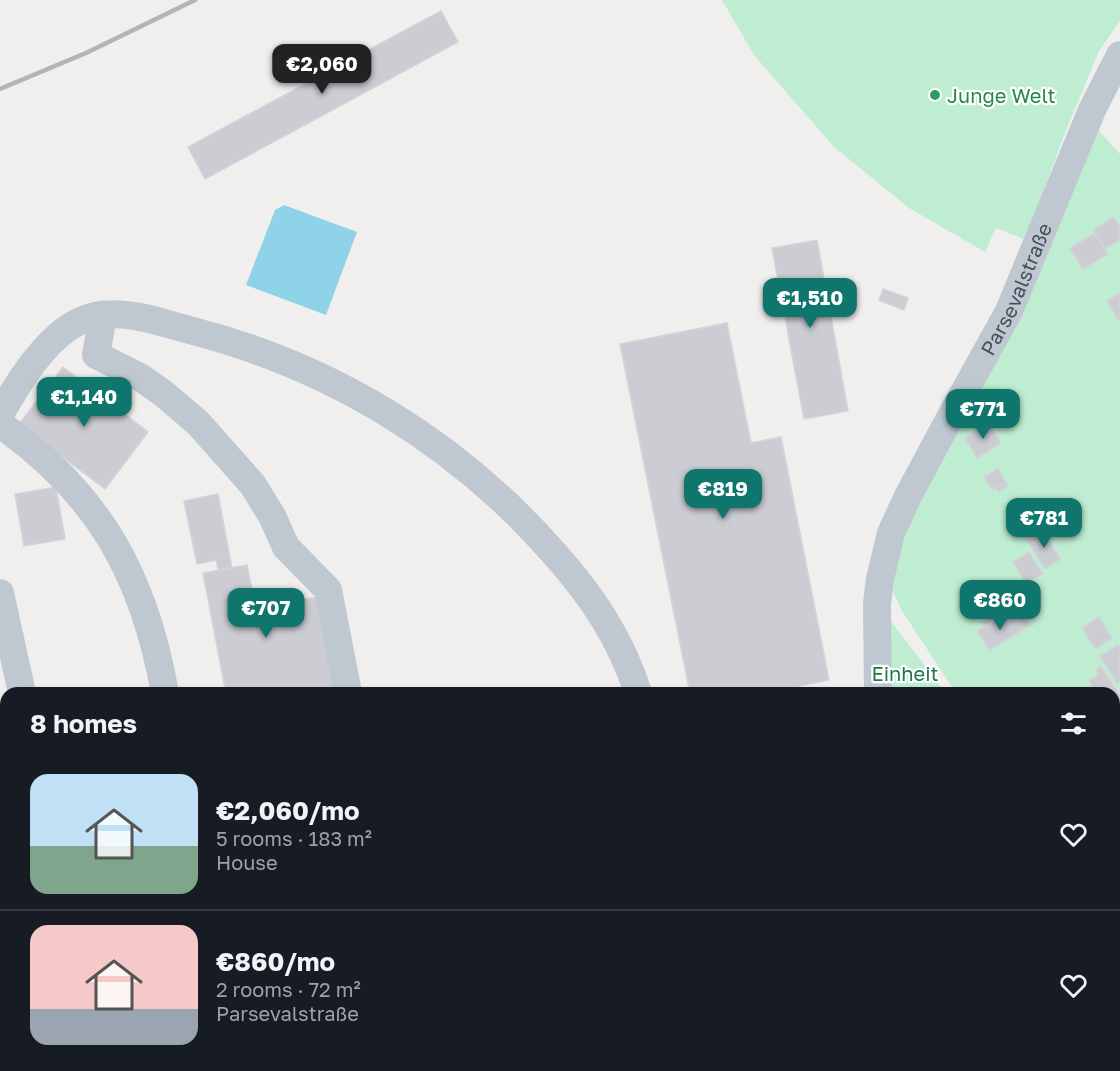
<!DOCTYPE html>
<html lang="en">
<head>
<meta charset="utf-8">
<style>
  body { margin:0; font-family:"Golos Text",sans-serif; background:#20242c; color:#f1f3f6; height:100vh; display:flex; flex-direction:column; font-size:22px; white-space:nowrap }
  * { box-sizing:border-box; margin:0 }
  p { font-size:20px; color:#9ea1a6 }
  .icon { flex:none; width:33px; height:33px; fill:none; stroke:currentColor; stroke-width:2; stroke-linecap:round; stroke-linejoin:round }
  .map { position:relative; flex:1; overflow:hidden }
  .sheet { position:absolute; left:0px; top:687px; width:1120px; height:384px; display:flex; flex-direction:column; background:#171b24; border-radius:18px 18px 0 0; box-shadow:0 2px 4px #0004 }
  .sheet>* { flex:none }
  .price { position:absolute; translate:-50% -51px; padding:0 14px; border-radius:12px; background:#0f766e; color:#fff; font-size:20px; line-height:39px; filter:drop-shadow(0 2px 3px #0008) }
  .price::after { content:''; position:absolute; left:50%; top:36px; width:18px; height:14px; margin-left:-9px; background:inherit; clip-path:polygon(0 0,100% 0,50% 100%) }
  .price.selected { background:#222; color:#fff }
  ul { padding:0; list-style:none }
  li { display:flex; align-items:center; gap:18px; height:150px; padding:0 30px }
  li+li { border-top:2px solid #363941 }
  li span { display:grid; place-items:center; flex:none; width:168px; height:120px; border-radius:18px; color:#555 }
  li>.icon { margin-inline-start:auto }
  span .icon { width:72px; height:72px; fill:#fffc; stroke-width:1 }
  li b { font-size:26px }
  h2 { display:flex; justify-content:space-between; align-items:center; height:72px; padding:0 30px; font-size:26px }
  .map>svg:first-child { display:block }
  .green { fill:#bfedd2 }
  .water { fill:#8ed3e8 }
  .building { fill:#cbcdd3; stroke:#d3d4da; stroke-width:1.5 }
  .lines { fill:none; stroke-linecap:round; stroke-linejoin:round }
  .minor { stroke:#bfc8d0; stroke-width:28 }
  .rail { stroke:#b1b4b8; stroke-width:4.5 }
  .leisure-dot { fill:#2e9e5b; stroke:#fff; stroke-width:2 }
  .labels { text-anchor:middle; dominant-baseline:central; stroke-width:4.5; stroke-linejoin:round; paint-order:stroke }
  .leisure-label { font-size:20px; fill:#27864d; stroke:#fff; text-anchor:start }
  .street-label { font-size:20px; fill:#47515b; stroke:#fff }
  .park-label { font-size:20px; fill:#1b794c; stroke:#fff }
</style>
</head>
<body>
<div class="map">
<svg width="1120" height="1071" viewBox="0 0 1120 1071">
  <rect width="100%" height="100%" fill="#f1eeee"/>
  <g class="green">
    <polygon points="722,0 1120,0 1120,21 1099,51 1064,135 1026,240 996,228 985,252 909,208 834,147 754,55"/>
    <polygon points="1091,122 1120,154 1120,919 1114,911 1114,693 956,693 902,611 890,585 904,528"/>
    <polygon points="886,615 946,693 885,693"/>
    <polygon points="1115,924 1120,931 1120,1071 879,1071 879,1065 1114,1065"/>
    <polygon points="0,1032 6,1042 6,1065 20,1065 24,1071 0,1071"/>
  </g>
  <polygon class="water" points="284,205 357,232 326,315 246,285 275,210"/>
  <g class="building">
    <polygon points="441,11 458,42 205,179 188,147"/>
    <polygon points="1114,217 1120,226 1120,240 1105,249 1093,230"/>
    <polygon points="1094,233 1108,254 1083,269 1070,248"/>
    <polygon points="817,240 848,411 804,419 772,248"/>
    <polygon points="883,289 908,298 904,310 879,300"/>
    <polygon points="1120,293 1120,320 1119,321 1107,301"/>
    <polygon points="727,323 751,443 781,437 829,680 766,693 690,693 620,344"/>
    <polygon points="63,367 148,432 105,489 19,424"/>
    <polygon points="989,423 1001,443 977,458 965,438"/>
    <polygon points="998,468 1006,482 992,490 984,477"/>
    <polygon points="1006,482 1009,485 998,492 996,488"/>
    <polygon points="56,487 65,539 24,546 15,494"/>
    <polygon points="218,494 232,568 218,570 216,560 197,564 184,501"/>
    <polygon points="1027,499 1042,520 1022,533 1007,512"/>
    <polygon points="1037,523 1042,531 1027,541 1022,533"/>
    <polygon points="1044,529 1049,537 1047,538 1061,559 1045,569 1027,541"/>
    <polygon points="1029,552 1043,574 1026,584 1013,562"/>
    <polygon points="247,565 256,609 317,597 335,693 226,693 203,573"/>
    <polygon points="1015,601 1030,625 1022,630 1010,611 985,626 982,622"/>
    <polygon points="1010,611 1022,630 990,650 977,631"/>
    <polygon points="1099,617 1112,638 1095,649 1082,628"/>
    <polygon points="1118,645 1120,648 1120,682 1117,683 1100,656"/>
    <polygon points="1101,666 1120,696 1120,705 1114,708 1114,693 1097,693 1089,681 1099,674 1096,669"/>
    <polygon points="1120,705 1120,734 1117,730 1114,732 1114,708"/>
    <polygon points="6,788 6,851 0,854 0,791"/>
    <polygon points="117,1065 338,1065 339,1071 118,1071"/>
  </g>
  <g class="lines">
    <g class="minor">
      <polyline points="103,315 96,355 140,377 164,394 198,423 253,485 272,516 286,547 328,590 348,693"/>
      <path d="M0 415C18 382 52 327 91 317 124 308 162 323 193 331 332 367 457 443 552 551 590 593 621 638 638 693"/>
      <path d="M0 424C99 494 144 575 165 693"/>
      <polyline points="0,593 22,693"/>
      <path id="s1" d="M878 693 877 604 880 579 891 533 908 496 952 414 1009 311 1092 110 1120 55"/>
      <polyline points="104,1065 105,1071"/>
      <polyline points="365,1065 366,1071"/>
      <polyline points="704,1071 705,1065"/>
      <polyline points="875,1071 876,1065"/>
    </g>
    <polyline class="rail" points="0,89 86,53 195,0"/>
  </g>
  <circle class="leisure-dot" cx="935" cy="95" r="6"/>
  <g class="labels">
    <g class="leisure-label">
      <text x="947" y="95">Junge Welt</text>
    </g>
    <g class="street-label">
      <text stroke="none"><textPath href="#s1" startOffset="436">Parsevalstraße</textPath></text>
    </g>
    <g class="park-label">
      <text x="905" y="673">Einheit</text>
    </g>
  </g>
</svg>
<b class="price selected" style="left:322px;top:95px">€2,060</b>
<b class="price" style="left:810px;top:329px">€1,510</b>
<b class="price" style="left:84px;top:428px">€1,140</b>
<b class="price" style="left:983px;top:440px">€771</b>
<b class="price" style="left:723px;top:520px">€819</b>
<b class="price" style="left:1044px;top:549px">€781</b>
<b class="price" style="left:1000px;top:631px">€860</b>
<b class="price" style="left:266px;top:639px">€707</b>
<section class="sheet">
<h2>8 homes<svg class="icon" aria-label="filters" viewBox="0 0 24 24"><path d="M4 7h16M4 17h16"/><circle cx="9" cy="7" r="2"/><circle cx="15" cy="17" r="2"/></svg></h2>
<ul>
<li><span style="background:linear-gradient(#bfe0f5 60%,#7fa58c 0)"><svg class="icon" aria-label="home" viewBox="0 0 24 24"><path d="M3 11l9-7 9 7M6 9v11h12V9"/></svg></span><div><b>€2,060/mo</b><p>5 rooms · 183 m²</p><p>House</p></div><svg class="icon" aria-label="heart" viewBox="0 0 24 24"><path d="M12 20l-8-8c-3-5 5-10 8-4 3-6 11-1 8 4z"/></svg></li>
<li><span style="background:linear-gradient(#f6c9c9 70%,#9aa5b1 0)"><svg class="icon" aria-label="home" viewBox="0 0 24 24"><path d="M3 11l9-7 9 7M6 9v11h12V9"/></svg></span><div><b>€860/mo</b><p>2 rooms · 72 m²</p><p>Parsevalstraße</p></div><svg class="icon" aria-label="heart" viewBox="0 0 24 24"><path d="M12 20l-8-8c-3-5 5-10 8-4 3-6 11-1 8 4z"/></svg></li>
</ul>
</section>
</div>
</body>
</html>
